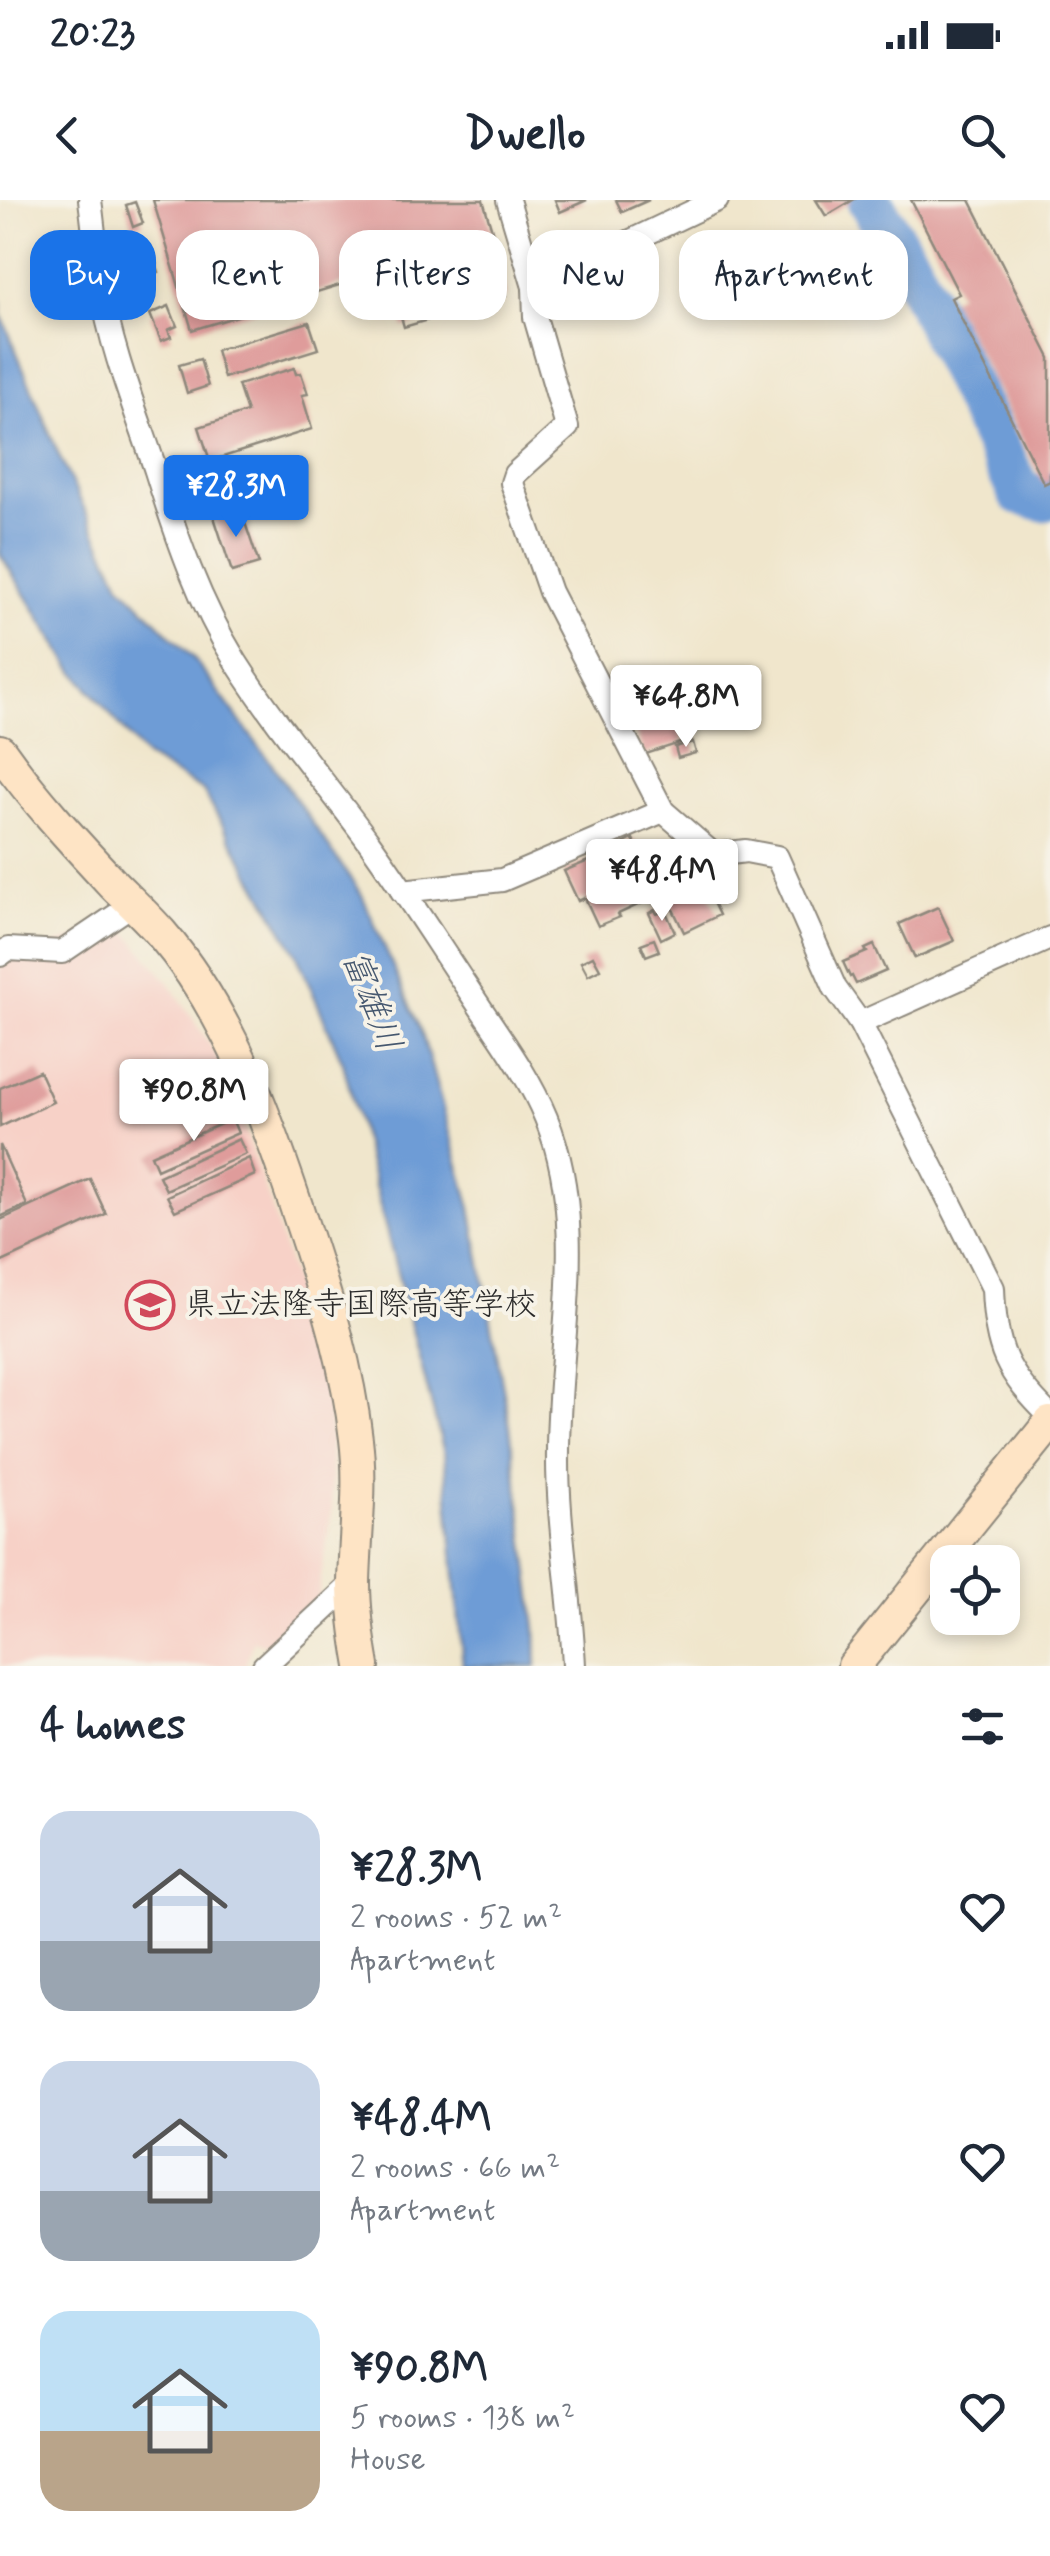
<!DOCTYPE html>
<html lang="en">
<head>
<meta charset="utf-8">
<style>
  body { margin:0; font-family:Mynerve,"Klee One",sans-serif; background:#f2f2f3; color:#1f2937; height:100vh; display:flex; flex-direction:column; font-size:38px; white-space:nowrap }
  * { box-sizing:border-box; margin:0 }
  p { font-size:32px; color:#747a83 }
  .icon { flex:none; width:55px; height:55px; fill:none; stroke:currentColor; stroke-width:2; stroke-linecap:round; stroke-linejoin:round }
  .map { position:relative; height:1466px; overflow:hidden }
  .drawer { display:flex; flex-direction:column; background:#fff; flex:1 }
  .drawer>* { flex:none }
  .hud { position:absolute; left:30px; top:30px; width:990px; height:90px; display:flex; gap:20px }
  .fabs { position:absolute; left:930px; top:1345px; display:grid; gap:20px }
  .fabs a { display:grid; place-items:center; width:90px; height:90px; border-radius:20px; background:#fff; box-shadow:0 5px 15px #0003; font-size:50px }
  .price { position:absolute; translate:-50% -85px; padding:0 22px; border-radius:10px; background:#fff; color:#222; font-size:32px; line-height:65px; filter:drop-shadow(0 2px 5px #0008) }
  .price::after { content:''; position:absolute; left:50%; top:60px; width:30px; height:22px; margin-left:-15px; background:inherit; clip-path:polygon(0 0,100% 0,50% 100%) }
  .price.current { background:#1a73e8; color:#fff }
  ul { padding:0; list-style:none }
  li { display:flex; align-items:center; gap:30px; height:250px; padding:0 40px }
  li span { display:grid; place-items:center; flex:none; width:280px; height:200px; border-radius:30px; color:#555 }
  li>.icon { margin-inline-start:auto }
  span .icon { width:120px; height:120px; fill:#fffc; stroke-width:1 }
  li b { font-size:42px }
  h2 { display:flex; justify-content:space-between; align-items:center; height:120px; padding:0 40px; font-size:42px }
  .pill { padding:0 35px; border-radius:30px; background:#fff; box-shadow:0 5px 15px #0003; font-size:35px; line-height:90px }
  .pill.current { background:#1a73e8; color:#fff }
  .status { display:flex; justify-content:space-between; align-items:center; height:70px; padding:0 50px; background:#fff; direction:ltr }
  .status svg { height:28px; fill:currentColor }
  header { display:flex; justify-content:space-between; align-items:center; height:130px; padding:0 40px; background:#fff; font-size:45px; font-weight:700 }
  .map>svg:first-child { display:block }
  .built { fill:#f7d1c7; fill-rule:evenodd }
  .water { fill:#6e9cd6; stroke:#4c6480; stroke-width:2.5 }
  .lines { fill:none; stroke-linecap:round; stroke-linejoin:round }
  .river { stroke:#6e9cd6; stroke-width:45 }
  .building { fill:#df9c9b }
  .street-casing { stroke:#8e887c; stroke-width:26 }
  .secondary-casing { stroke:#8e887c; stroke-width:36 }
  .street { stroke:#fff; stroke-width:22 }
  .secondary { stroke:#fee4c5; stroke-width:32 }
  .labels { text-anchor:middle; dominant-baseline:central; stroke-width:8; stroke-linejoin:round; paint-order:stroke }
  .poi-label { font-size:32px; fill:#2b2b2b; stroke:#f7f3e8; text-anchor:start }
  .water-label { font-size:35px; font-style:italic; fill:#46586f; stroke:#f7f3e8 }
</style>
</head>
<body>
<div class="status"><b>20:23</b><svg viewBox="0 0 49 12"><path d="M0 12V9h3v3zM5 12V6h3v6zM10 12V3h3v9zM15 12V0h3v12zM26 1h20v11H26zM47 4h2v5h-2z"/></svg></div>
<header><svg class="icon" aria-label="back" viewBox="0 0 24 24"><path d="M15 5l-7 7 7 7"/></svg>Dwello<svg class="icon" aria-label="search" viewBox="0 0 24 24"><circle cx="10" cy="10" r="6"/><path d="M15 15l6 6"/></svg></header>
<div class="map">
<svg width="1050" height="1466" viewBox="0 0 1050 1466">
  <rect width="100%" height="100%" fill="#f7f3e8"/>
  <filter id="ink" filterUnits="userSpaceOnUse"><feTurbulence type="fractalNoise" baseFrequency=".01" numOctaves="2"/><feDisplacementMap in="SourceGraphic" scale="20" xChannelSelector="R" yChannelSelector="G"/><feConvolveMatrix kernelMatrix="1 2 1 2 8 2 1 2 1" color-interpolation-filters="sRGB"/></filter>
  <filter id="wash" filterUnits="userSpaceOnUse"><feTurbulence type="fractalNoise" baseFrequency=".0048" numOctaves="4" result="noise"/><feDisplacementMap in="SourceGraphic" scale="40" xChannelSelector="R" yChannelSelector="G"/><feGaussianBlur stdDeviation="2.25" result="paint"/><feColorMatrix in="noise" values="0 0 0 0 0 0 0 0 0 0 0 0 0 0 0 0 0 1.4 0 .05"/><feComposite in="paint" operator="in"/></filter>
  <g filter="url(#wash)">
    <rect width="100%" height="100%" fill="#f0e6cc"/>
    <path class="built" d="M120 724 170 784 214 851 235 899 272 1009 314 1147 329 1209 332 1310 316 1406 269 1446 253 1441 245 1466H0V1063L106 1014 90 979 0 1020V1017L26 1004 0 945V927L53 902 39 871 0 888V766L10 759ZM231 920 237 934 156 969 151 955ZM239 939 246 954 166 989 160 976ZM249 959 255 975 175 1011 168 996Z"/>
    <polygon class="water" points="0,100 1,114 60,258 121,385 194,459 274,567 362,695 422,834 471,1008 510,1227 536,1427 537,1466 463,1466 444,1253 343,863 296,753 203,591 146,557 71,467 0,354"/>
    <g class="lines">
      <polyline class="river" points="869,0 911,68 1020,293 1043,299 1050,295"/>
    </g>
    <g id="blocks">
      <g class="building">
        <polygon points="153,0 483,0 496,44 407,71 405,65 192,130"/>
        <polygon points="555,0 587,0 560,12"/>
        <polygon points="616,0 649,0 622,12"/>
        <polygon points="816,0 853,0 826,16"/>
        <polygon points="911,0 970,0 1050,158 1050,281 1044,284 951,98 959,94"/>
        <polygon points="135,2 143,23 133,27 126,5"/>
        <polygon points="151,46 159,72 144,77 136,51"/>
        <polygon points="501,78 506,96 471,107 466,88"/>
        <polygon points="459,85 466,109 404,127 397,103"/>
        <polygon points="169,106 177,126 168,130 171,137 161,141 150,114"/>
        <polygon points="309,122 318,149 224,178 216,150"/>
        <polygon points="200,159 208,186 187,193 179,165"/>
        <polygon points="294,168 296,174 301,173 308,194 302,195 312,229 210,261 199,227 247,212 238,185"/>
        <polygon points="240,308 259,364 232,372 214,317"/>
        <polygon points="673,509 683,542 643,555 634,527 641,525 639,520"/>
        <polygon points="693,542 696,553 678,558 675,547"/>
        <polygon points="633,639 641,654 615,667 607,652"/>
        <polygon points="593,659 606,688 646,670 655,691 658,690 664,701 656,705 653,698 618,714 620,717 598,726 585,698 578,701 564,671"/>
        <polygon points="694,686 697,692 706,688 719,715 684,732 668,699"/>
        <polygon points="938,707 954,741 915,758 899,724"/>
        <polygon points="655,710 657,714 665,710 675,732 661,739 649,713"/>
        <polygon points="654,739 659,751 646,756 641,744"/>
        <polygon points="874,745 886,771 856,784 852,776 850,777 843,762 867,752 865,749"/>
        <polygon points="593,756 600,769 588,775 581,762"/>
        <polygon points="39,871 53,902 0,927 0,888"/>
        <polygon points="232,919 238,933 157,969 151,955"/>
        <polygon points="239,939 246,954 166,990 159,976"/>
        <polygon points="0,945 27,1005 0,1017"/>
        <polygon points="249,958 255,975 175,1011 167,996"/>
        <polygon points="90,979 106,1014 0,1063 0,1020"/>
      </g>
    </g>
  </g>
  <g filter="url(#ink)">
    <use href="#blocks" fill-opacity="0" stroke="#8e887c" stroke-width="2.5"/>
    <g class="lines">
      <g class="street-casing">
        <g id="street">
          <path d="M90 0C94 29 96 59 101 87 111 150 136 211 156 271 177 338 199 402 236 462 276 525 325 582 369 642 405 692 438 744 472 795 498 835 528 874 546 918 589 1023 558 1141 558 1251 557 1323 571 1394 574 1466"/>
          <polyline points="508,0 534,87"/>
          <path d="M717 0 534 87 535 117 567 227 515 274 512 283 550 392 663 611 714 655 746 651 777 657 835 788 860 823 993 1088C995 1149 1006 1173 1050 1216"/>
          <polyline points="402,691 502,680 663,611"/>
          <polyline points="0,755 8,749 62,752 133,704"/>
          <polyline points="860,823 1050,738"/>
          <polyline points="264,1466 354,1382"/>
        </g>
      </g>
      <g class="secondary-casing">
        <g id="secondary">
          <path d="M0 551C34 599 73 641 113 684 129 700 146 716 161 733 233 817 271 929 305 1033 327 1100 348 1168 356 1239 362 1287 355 1335 354 1383 354 1411 358 1438 363 1466"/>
          <polyline points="854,1466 1050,1223"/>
        </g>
      </g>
      <use href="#street" class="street"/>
      <use href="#secondary" class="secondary"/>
    </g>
  </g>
  <defs>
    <g id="school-ring" transform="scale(2.5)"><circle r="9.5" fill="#f7f3e8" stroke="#d1495b" stroke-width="1.5"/><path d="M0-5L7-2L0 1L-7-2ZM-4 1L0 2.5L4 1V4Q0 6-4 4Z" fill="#d1495b"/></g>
  </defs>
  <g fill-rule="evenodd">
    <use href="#school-ring" x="150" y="1105"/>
  </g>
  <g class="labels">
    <g class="poi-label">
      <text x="185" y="1105">県立法隆寺国際高等学校</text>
    </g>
    <g class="water-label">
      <text transform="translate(371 801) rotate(69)">富雄川</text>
    </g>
  </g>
</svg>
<div class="fabs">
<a><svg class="icon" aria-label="locate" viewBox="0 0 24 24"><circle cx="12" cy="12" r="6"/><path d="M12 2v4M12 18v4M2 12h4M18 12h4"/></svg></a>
</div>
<b class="price current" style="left:236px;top:340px">¥28.3M</b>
<b class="price" style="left:686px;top:550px">¥64.8M</b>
<b class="price" style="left:662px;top:724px">¥48.4M</b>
<b class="price" style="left:194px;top:944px">¥90.8M</b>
<div class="hud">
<a class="pill current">Buy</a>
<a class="pill">Rent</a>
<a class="pill">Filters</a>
<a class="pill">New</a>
<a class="pill">Apartment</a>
</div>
</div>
<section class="drawer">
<h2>4 homes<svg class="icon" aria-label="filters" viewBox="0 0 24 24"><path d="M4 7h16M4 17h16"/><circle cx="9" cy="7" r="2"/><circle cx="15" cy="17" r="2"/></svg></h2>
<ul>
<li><span style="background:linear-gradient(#c9d6e8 65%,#9aa5b1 0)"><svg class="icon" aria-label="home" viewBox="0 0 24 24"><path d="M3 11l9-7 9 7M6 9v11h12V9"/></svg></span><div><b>¥28.3M</b><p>2 rooms · 52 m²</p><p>Apartment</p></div><svg class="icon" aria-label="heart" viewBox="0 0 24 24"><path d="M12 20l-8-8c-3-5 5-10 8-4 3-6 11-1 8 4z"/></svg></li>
<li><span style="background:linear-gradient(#c9d6e8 65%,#9aa5b1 0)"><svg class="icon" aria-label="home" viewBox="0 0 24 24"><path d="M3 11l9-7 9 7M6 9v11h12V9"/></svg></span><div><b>¥48.4M</b><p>2 rooms · 66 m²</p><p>Apartment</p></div><svg class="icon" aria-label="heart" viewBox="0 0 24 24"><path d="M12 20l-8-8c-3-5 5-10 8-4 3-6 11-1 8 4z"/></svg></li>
<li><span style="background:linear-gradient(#bfe0f5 60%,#b9a48a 0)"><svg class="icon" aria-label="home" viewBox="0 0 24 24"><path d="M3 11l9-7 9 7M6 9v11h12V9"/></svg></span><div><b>¥90.8M</b><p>5 rooms · 138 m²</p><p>House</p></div><svg class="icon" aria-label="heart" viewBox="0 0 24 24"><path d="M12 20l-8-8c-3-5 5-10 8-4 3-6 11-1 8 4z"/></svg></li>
</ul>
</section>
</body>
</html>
